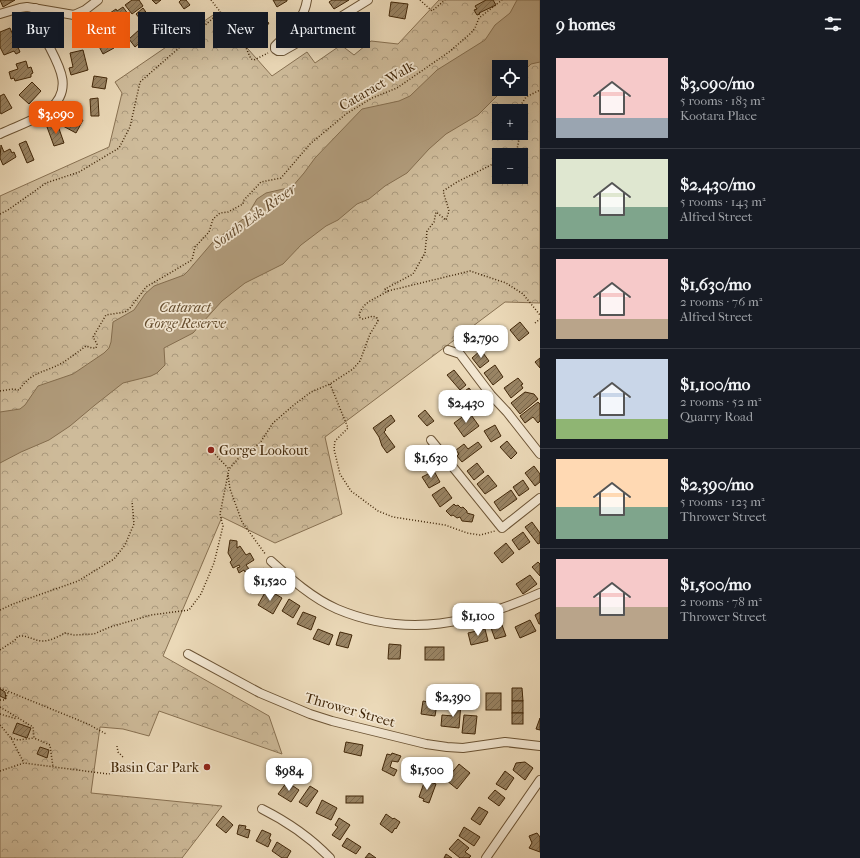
<!DOCTYPE html>
<html lang="en">
<head>
<meta charset="utf-8">
<style>
  body { margin:0; font-family:"IM FELL French Canon",serif; background:#20242c; color:#f1f3f6; height:100vh; display:flex; flex-direction:column; font-size:15px; white-space:nowrap }
  * { box-sizing:border-box; margin:0 }
  p { font-size:13px; color:#9ea1a6 }
  .icon { flex:none; width:22px; height:22px; fill:none; stroke:currentColor; stroke-width:2; stroke-linecap:round; stroke-linejoin:round }
  .map { position:relative; flex:1; overflow:hidden }
  .details { display:flex; flex-direction:column; background:#171b24; width:320px }
  .details>* { flex:none }
  .top-card { position:absolute; left:12px; top:12px; width:380px; height:36px; display:flex; gap:8px }
  .tools { position:absolute; left:492px; top:60px; display:grid; gap:8px }
  .tools a { display:grid; place-items:center; width:36px; height:36px; border-radius:0px; background:#171b24; box-shadow:0 4px 16px #0002; font-size:20px }
  .price { position:absolute; translate:-50% -34px; padding:0 9px; border-radius:8px; background:#fff; color:#222; font-size:13px; line-height:26px; filter:drop-shadow(0 1px 2px #0008) }
  .price::after { content:''; position:absolute; left:50%; top:24px; width:12px; height:9px; margin-left:-6px; background:inherit; clip-path:polygon(0 0,100% 0,50% 100%) }
  .price.on { background:#ea580c; color:#fff }
  ul { padding:0; list-style:none }
  li { display:flex; align-items:center; gap:12px; height:100px; padding:0 16px }
  li+li { border-top:1px solid #363941 }
  li span { display:grid; place-items:center; flex:none; width:112px; height:80px; border-radius:0px; color:#555 }
  li>.icon { margin-inline-start:auto }
  span .icon { width:48px; height:48px; fill:#fffc; stroke-width:1 }
  li b { font-size:17px }
  h2 { display:flex; justify-content:space-between; align-items:center; height:48px; padding:0 16px; font-size:17px }
  .chip { padding:0 14px; border-radius:0px; background:#171b24; box-shadow:0 4px 16px #0002; font-size:14px; line-height:36px }
  .chip.on { background:#ea580c; color:#fff }
  main { display:flex; flex:1; min-height:0 }
  .map>svg:first-child { display:block }
  .park { fill:url(#park-crowns); stroke:#887152; fill-rule:evenodd }
  .water { fill:#b19c7c; stroke:#846d4e }
  .building { fill:url(#building-hatch); stroke:#412709 }
  .lines { fill:none; stroke-linecap:round; stroke-linejoin:round }
  .minor-casing { stroke:#6c5435; stroke-width:10 }
  .path { stroke:#412709; stroke-width:1.5; stroke-dasharray:1 2; stroke-linecap:butt }
  .minor { stroke:#f2e6d1; stroke-width:8 }
  .poi-dot { fill:#8f2418; stroke:#f2e6d1; stroke-width:1.5 }
  .labels { text-anchor:middle; dominant-baseline:central; stroke-width:3.5; stroke-linejoin:round; paint-order:stroke }
  .street-label { font-size:14px; fill:#412709; stroke:#f2e6d1 }
  .park-label { font-size:14px; font-style:italic; fill:#644c2d; stroke:#f2e6d1 }
  .poi-label { font-size:14px; fill:#412709; stroke:#f2e6d1; text-anchor:start }
  .water-label { font-size:15px; font-style:italic; fill:#634a2c; stroke:#f2e6d1 }
</style>
</head>
<body>
<main>
<div class="map">
<svg width="540" height="858" viewBox="0 0 540 858">
  <defs>
    <pattern id="park-crowns" width="20" height="18" patternUnits="userSpaceOnUse"><rect width="20" height="18" fill="#cebb9a"/><path d="M2 6a3 3 0 1 1 6 0M12 15a3 3 0 1 1 6 0" fill="none" stroke="#a9987c"/></pattern>
    <pattern id="building-hatch" width="6" height="6" patternUnits="userSpaceOnUse"><rect width="6" height="6" fill="#998464"/><path d="M-1 1l2-2M0 6l6-6M5 7l2-2" fill="none" stroke="#7e6c51"/></pattern>
  </defs>
  <rect width="100%" height="100%" fill="#ebd9b8"/>
  <filter id="stains"><feTurbulence type="fractalNoise" baseFrequency=".005" numOctaves="4"/><feColorMatrix values="0 0 0 0 .2 0 0 0 0 .09 0 0 0 0 .02 0 0 0 .5 -.17"/></filter>
  <radialGradient id="worn" r=".72"><stop offset=".6" stop-color="#630" stop-opacity="0"/><stop offset="1" stop-color="#630" stop-opacity=".3"/></radialGradient>
  <path class="park" d="M439 0H540V303L505 302 325 437 342 514 275 543 222 517 163 656 269 716 282 754 159 711 149 736 123 729 100 727 91 793 222 806 182 858H0V196L109 147 122 93 115 82 216 13 272 76 307 52 315 63 341 45 354 55 371 41 398 44ZM499 67H521V89H499ZM499 111H521V133H499ZM499 155H521V177H499Z"/>
  <polygon class="water" points="517,0 540,0 540,62 531,64 521,74 521,67 499,67 499,89 504,89 478,115 446,134 429,149 407,173 385,186 369,199 357,204 338,220 326,226 301,245 283,264 245,283 222,301 193,333 164,348 165,365 157,373 151,376 123,383 95,405 70,426 49,440 21,452 0,463 0,412 20,409 25,405 38,386 73,374 104,353 109,348 111,342 113,322 134,310 145,294 154,286 184,275 188,271 212,243 247,216 257,199 266,193 292,187 304,173 315,158 362,109 399,101 410,96 437,70 485,40 495,25 510,13"/>
  <g class="building">
    <polygon points="0,0 15,0 3,7"/>
    <polygon points="132,0 139,0 143,6 132,14 125,5"/>
    <polygon points="152,0 161,0 156,4"/>
    <polygon points="181,0 186,0 190,5 184,9 179,2"/>
    <polygon points="273,0 287,0 287,1 277,7"/>
    <polygon points="332,0 349,0 334,9 329,2"/>
    <polygon points="486,0 493,0 496,5 479,13 480,14 477,15 474,10 477,9 475,6"/>
    <polygon points="391,2 408,4 405,19 389,16"/>
    <polygon points="123,7 128,14 115,25 107,15 116,9 117,11"/>
    <polygon points="143,8 148,15 141,20 136,14"/>
    <polygon points="258,16 261,18 262,16 266,19 265,20 269,23 260,36 247,27 250,23 252,25"/>
    <polygon points="10,28 20,52 16,54 14,51 4,55 0,47 0,32"/>
    <polygon points="140,29 150,42 146,46 142,41 135,47 129,39"/>
    <polygon points="352,32 358,39 347,47 342,39"/>
    <polygon points="102,33 106,39 109,37 114,48 103,54 94,37"/>
    <polygon points="83,50 88,70 71,75 69,68 73,67 70,53"/>
    <polygon points="26,61 28,68 31,67 33,73 31,74 31,77 15,81 14,78 11,79 9,72 18,69 16,64"/>
    <polygon points="94,76 107,78 105,89 92,87"/>
    <polygon points="32,82 41,91 29,104 19,95"/>
    <polygon points="4,94 12,108 1,114 0,112 0,96"/>
    <polygon points="98,98 99,116 91,116 90,99"/>
    <polygon points="70,113 83,120 76,133 63,126"/>
    <polygon points="57,123 64,143 54,146 47,127"/>
    <polygon points="26,141 34,160 27,163 19,144"/>
    <polygon points="1,145 4,152 10,149 12,153 14,152 16,157 3,165 0,158"/>
    <polygon points="520,322 529,333 519,341 510,330"/>
    <polygon points="481,350 489,361 480,368 472,358"/>
    <polygon points="540,358 540,368 535,362"/>
    <polygon points="495,365 503,377 493,385 484,373"/>
    <polygon points="454,370 466,385 460,390 447,375"/>
    <polygon points="518,378 523,384 521,385 523,388 511,398 504,388"/>
    <polygon points="469,388 478,400 471,405 462,393"/>
    <polygon points="525,392 534,394 538,399 520,414 511,403"/>
    <polygon points="538,402 540,404 540,421 538,423 533,417 525,423 520,416"/>
    <polygon points="425,410 434,421 427,426 418,416"/>
    <polygon points="469,412 479,426 464,437 454,423"/>
    <polygon points="391,415 395,421 385,429 386,430 384,432 395,447 387,453 382,446 379,437 373,428"/>
    <polygon points="495,425 501,436 491,442 484,431"/>
    <polygon points="507,441 517,453 511,459 500,447"/>
    <polygon points="478,442 482,447 462,462 457,456 459,454 456,450 464,444 468,449"/>
    <polygon points="425,454 431,464 420,471 414,461"/>
    <polygon points="477,463 484,472 474,480 467,471"/>
    <polygon points="534,466 540,474 540,482 535,486 525,473"/>
    <polygon points="434,471 440,482 429,488 422,477"/>
    <polygon points="488,475 497,486 485,494 477,484"/>
    <polygon points="523,480 529,489 519,496 513,487"/>
    <polygon points="444,487 452,498 440,507 432,495"/>
    <polygon points="511,490 517,499 500,511 494,502"/>
    <polygon points="454,504 456,506 458,505 461,508 463,507 467,511 467,513 474,515 472,522 462,521 460,517 457,518 453,515 451,516 446,511"/>
    <polygon points="532,522 540,533 540,543 538,544 525,527"/>
    <polygon points="523,532 530,542 519,550 512,540"/>
    <polygon points="230,540 237,541 237,548 240,546 246,555 250,553 254,560 246,565 249,569 245,572 244,570 239,573 237,568 240,567 239,565 233,568 230,562 232,560 228,553"/>
    <polygon points="506,543 514,553 502,563 494,553"/>
    <polygon points="538,562 540,564 540,576 532,567"/>
    <polygon points="263,568 269,573 260,584 262,586 257,591 256,589 251,594 247,590 250,586 246,582 250,577 254,580"/>
    <polygon points="530,575 537,584 523,594 516,584"/>
    <polygon points="267,589 282,598 273,614 258,605"/>
    <polygon points="289,599 300,606 293,618 282,611"/>
    <polygon points="303,612 316,617 311,630 297,624"/>
    <polygon points="540,612 540,624 539,624 535,615"/>
    <polygon points="530,620 536,631 520,638 515,627"/>
    <polygon points="502,625 506,636 495,639 491,628"/>
    <polygon points="318,629 333,635 329,645 313,639"/>
    <polygon points="485,629 488,641 471,645 468,633"/>
    <polygon points="340,632 352,635 348,648 336,645"/>
    <polygon points="389,644 401,645 400,659 388,659"/>
    <rect x="425" y="647" width="19" height="13"/>
    <polygon points="512,688 522,688 523,701 512,701"/>
    <polygon points="0,689 5,692 6,699 0,696"/>
    <rect x="486" y="693" width="15" height="17"/>
    <polygon points="423,701 437,704 435,716 421,714"/>
    <rect x="512" y="701" width="11" height="12"/>
    <polygon points="454,702 461,703 459,728 441,726 442,715 453,716"/>
    <rect x="512" y="713" width="11" height="11"/>
    <polygon points="464,715 477,716 475,734 462,733"/>
    <polygon points="540,718 540,730 536,729"/>
    <polygon points="17,723 31,728 27,738 13,733"/>
    <polygon points="346,742 363,745 361,756 344,752"/>
    <polygon points="40,747 49,750 47,758 37,754"/>
    <polygon points="392,753 401,756 398,762 392,761 390,767 397,770 394,776 382,770 387,754 391,755"/>
    <polygon points="525,762 533,768 525,780 513,770 516,763"/>
    <polygon points="459,764 470,773 457,789 446,780"/>
    <polygon points="505,771 514,778 506,790 496,784"/>
    <polygon points="425,780 436,784 429,803 423,801 424,799 419,797"/>
    <polygon points="287,782 299,790 291,802 278,794"/>
    <polygon points="310,786 318,791 307,807 299,802"/>
    <polygon points="495,790 505,798 499,806 488,798"/>
    <rect x="346" y="796" width="17" height="7"/>
    <polygon points="322,800 337,808 331,820 316,813"/>
    <polygon points="479,807 488,812 480,825 471,819"/>
    <polygon points="386,814 393,819 394,818 400,822 396,829 395,828 392,833 380,824"/>
    <polygon points="223,816 233,825 226,833 216,825"/>
    <polygon points="339,818 350,825 340,840 332,835 338,827 335,825"/>
    <polygon points="239,825 246,826 245,829 250,830 248,838 237,834"/>
    <polygon points="464,827 480,837 474,846 459,836"/>
    <polygon points="262,830 271,834 269,839 271,840 268,847 256,841"/>
    <polygon points="537,833 540,837 540,852 529,848 532,843 529,836"/>
    <polygon points="347,838 361,847 356,854 342,846"/>
    <polygon points="458,839 469,848 465,852 471,856 469,858 460,858 449,849"/>
    <polygon points="277,842 291,851 287,858 282,858 272,851"/>
    <polygon points="369,853 376,858 365,858"/>
    <polygon points="446,854 452,858 444,858"/>
  </g>
  <g class="lines">
    <g class="minor-casing">
      <g id="minor">
        <path d="M307 0C304 21 289 32 275 46V49L278 51H283L313 34 368 0"/>
        <polyline points="0,14 20,8 27,7 74,15 85,10 98,0"/>
        <path d="M0 134C14 127 39 119 50 109 72 90 61 69 50 48 45 38 39 28 34 18L35 8"/>
        <polyline points="448,350 460,354 491,395 507,412 540,454"/>
        <polyline points="431,440 502,528 540,498"/>
        <path d="M271 561C291 579 312 598 337 609 408 639 473 623 540 593"/>
        <polyline points="188,654 260,693 310,714 332,721 426,744 447,747 463,748 505,742 540,746"/>
        <path d="M262 809C288 822 310 837 330 858"/>
        <polyline points="486,858 540,780"/>
      </g>
    </g>
    <g class="path">
      <polyline points="211,0 243,41 251,59 254,60 268,53"/>
      <polyline points="420,0 432,11 445,0"/>
      <polyline points="517,111 526,97 540,90"/>
      <polyline points="509,155 517,150 519,139 523,135 521,133"/>
      <polyline points="0,214 8,210 46,183 79,172 119,148 130,127 140,82 220,12"/>
      <polyline points="388,291 470,271 506,283 523,294 540,315"/>
      <polyline points="535,323 540,319"/>
      <polyline points="330,384 348,428 335,441 334,449 340,474 351,491 378,511 393,517 445,525 467,533 480,535 495,531"/>
      <path d="M0 391 13 389 19 390C32 371 44 373 62 363 70 358 78 352 86 346L92 348H96L97 344 93 337 106 315 125 312 130 308 146 287 192 260 195 247 209 232 213 219 220 213 228 212 243 204 244 200 261 182 281 178 310 144 346 114 372 98 397 88 449 52 471 33 475 28 479 18 502 0"/>
      <polyline points="211,450 229,469"/>
      <polyline points="228,475 230,489 242,522 266,555"/>
      <polyline points="0,610 13,604 78,581 114,559 125,545 134,524 132,501"/>
      <path d="M0 650 15 640 18 636C28 635 34 641 43 641 51 641 59 636 65 633L74 635 94 634 110 627 151 615 189 610 201 594 214 563 223 526 220 514 229 469 245 451 252 449 260 443 273 423 295 404 311 392 330 384 353 369 360 361 370 334 378 321 377 318 373 316 363 319 359 317C360 302 378 298 388 291L385 289 413 274 425 253 427 231 434 222 436 212 446 220 449 211 443 191 457 182 499 161"/>
      <polyline points="0,688 88,724 106,734"/>
      <polyline points="0,700 5,700 8,692"/>
      <polyline points="0,707 33,727 34,738 50,745 53,767"/>
      <polyline points="0,714 17,719"/>
      <polyline points="0,725 11,738 24,763"/>
      <polyline points="11,738 18,740 34,738"/>
      <polyline points="117,746 118,752 124,758"/>
      <polyline points="0,771 24,763 108,774 122,771"/>
    </g>
    <use href="#minor" class="minor"/>
  </g>
  <g class="poi-dot">
    <circle cx="211" cy="450" r="4"/>
    <circle cx="207" cy="767" r="4"/>
  </g>
  <g class="labels">
    <g class="street-label">
      <text transform="translate(377 86) rotate(-30)">Cataract Walk</text>
      <text transform="translate(350 710) rotate(16)">Thrower Street</text>
    </g>
    <g class="park-label">
      <text x="185" y="307">Cataract<tspan x="185" dy="16">Gorge Reserve</tspan></text>
    </g>
    <g class="poi-label">
      <text x="219" y="450">Gorge Lookout</text>
      <text x="199" y="767" text-anchor="end">Basin Car Park</text>
    </g>
    <g class="water-label">
      <text transform="translate(254 216) rotate(-36)">South Esk River</text>
    </g>
  </g>
  <rect width="100%" height="100%" filter="url(#stains)"/>
  <rect width="100%" height="100%" fill="url(#worn)"/>
</svg>
<div class="tools">
<a><svg class="icon" aria-label="locate" viewBox="0 0 24 24"><circle cx="12" cy="12" r="6"/><path d="M12 2v4M12 18v4M2 12h4M18 12h4"/></svg></a>
<a>+</a>
<a>−</a>
</div>
<b class="price on" style="left:56px;top:135px">$3,090</b>
<b class="price" style="left:481px;top:359px">$2,790</b>
<b class="price" style="left:466px;top:424px">$2,430</b>
<b class="price" style="left:431px;top:479px">$1,630</b>
<b class="price" style="left:270px;top:602px">$1,520</b>
<b class="price" style="left:478px;top:637px">$1,100</b>
<b class="price" style="left:453px;top:718px">$2,390</b>
<b class="price" style="left:427px;top:791px">$1,500</b>
<b class="price" style="left:289px;top:792px">$984</b>
<div class="top-card">
<a class="chip">Buy</a>
<a class="chip on">Rent</a>
<a class="chip">Filters</a>
<a class="chip">New</a>
<a class="chip">Apartment</a>
</div>
</div>
<section class="details">
<h2>9 homes<svg class="icon" aria-label="filters" viewBox="0 0 24 24"><path d="M4 7h16M4 17h16"/><circle cx="9" cy="7" r="2"/><circle cx="15" cy="17" r="2"/></svg></h2>
<ul>
<li><span style="background:linear-gradient(#f6c9c9 75%,#9aa5b1 0)"><svg class="icon" aria-label="home" viewBox="0 0 24 24"><path d="M3 11l9-7 9 7M6 9v11h12V9"/></svg></span><div><b>$3,090/mo</b><p>5 rooms · 183 m²</p><p>Kootara Place</p></div></li>
<li><span style="background:linear-gradient(#dfe7d0 60%,#7fa58c 0)"><svg class="icon" aria-label="home" viewBox="0 0 24 24"><path d="M3 11l9-7 9 7M6 9v11h12V9"/></svg></span><div><b>$2,430/mo</b><p>5 rooms · 143 m²</p><p>Alfred Street</p></div></li>
<li><span style="background:linear-gradient(#f6c9c9 75%,#b9a48a 0)"><svg class="icon" aria-label="home" viewBox="0 0 24 24"><path d="M3 11l9-7 9 7M6 9v11h12V9"/></svg></span><div><b>$1,630/mo</b><p>2 rooms · 76 m²</p><p>Alfred Street</p></div></li>
<li><span style="background:linear-gradient(#c9d6e8 75%,#8fb573 0)"><svg class="icon" aria-label="home" viewBox="0 0 24 24"><path d="M3 11l9-7 9 7M6 9v11h12V9"/></svg></span><div><b>$1,100/mo</b><p>2 rooms · 52 m²</p><p>Quarry Road</p></div></li>
<li><span style="background:linear-gradient(#ffd9b3 60%,#7fa58c 0)"><svg class="icon" aria-label="home" viewBox="0 0 24 24"><path d="M3 11l9-7 9 7M6 9v11h12V9"/></svg></span><div><b>$2,390/mo</b><p>5 rooms · 123 m²</p><p>Thrower Street</p></div></li>
<li><span style="background:linear-gradient(#f6c9c9 60%,#b9a48a 0)"><svg class="icon" aria-label="home" viewBox="0 0 24 24"><path d="M3 11l9-7 9 7M6 9v11h12V9"/></svg></span><div><b>$1,500/mo</b><p>2 rooms · 78 m²</p><p>Thrower Street</p></div></li>
</ul>
</section>
</main>
</body>
</html>
